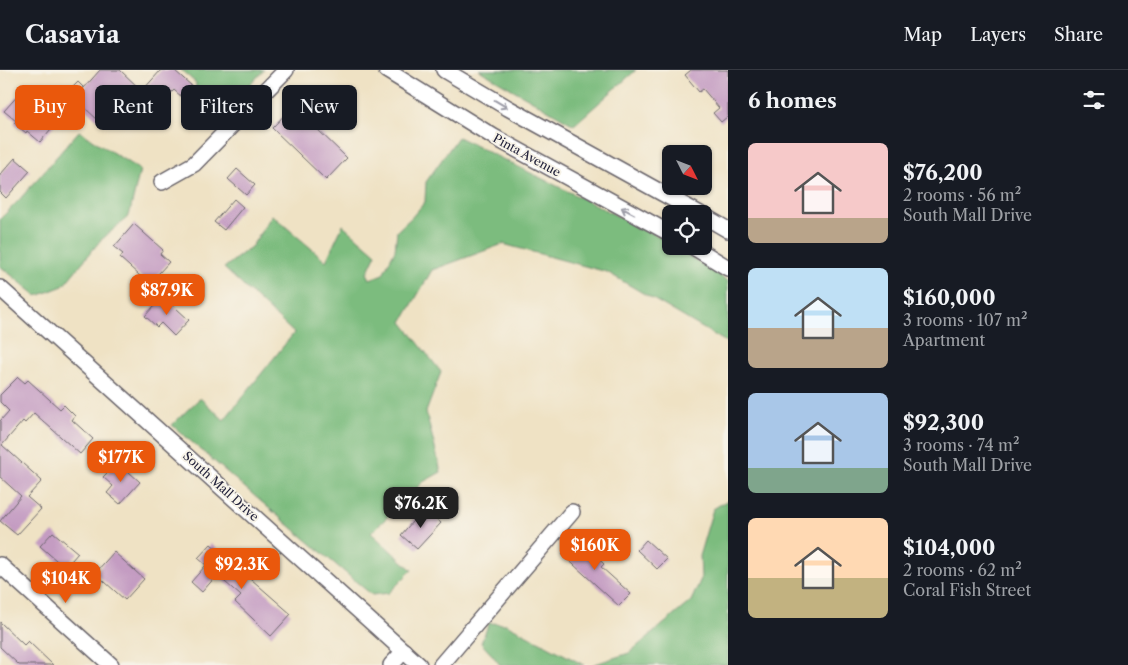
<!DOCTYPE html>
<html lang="en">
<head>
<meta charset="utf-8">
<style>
  body { margin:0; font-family:"Libre Caslon Text",serif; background:#242831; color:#f1f3f6; height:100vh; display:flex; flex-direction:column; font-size:19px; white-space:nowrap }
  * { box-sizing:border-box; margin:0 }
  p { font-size:16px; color:#9ea1a6 }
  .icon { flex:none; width:28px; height:28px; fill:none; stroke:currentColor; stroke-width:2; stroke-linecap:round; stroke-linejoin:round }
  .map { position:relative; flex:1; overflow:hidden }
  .sheet { display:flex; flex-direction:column; background:#171b24; width:400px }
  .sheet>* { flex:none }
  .banner { position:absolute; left:15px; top:15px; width:475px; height:45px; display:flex; gap:10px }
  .needle { width:32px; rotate:132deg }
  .tools { position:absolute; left:662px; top:75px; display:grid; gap:10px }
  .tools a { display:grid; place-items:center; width:50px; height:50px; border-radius:8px; background:#171b24; box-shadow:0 1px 4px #0004; font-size:25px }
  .price { position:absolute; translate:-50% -42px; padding:0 11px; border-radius:10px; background:#ea580c; color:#fff; font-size:16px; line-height:32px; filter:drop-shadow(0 1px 2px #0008) }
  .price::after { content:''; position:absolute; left:50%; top:30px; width:15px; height:11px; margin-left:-8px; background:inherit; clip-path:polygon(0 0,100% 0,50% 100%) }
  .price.active { background:#222; color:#fff }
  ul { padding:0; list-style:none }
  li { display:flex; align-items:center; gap:15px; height:125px; padding:0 20px }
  li span { display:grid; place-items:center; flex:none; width:140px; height:100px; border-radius:8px; color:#555 }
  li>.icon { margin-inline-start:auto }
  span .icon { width:60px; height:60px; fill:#fffc; stroke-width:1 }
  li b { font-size:21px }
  h2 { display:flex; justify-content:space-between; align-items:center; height:60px; padding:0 20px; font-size:21px }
  .pill { padding:0 18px; border-radius:8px; background:#171b24; box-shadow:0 1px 4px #0004; font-size:18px; line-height:45px }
  .pill.active { background:#ea580c; color:#fff }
  header { display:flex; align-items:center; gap:30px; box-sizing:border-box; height:70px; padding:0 25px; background:#171b24; border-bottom:1px solid #363941 }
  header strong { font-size:24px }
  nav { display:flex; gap:28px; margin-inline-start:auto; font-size:18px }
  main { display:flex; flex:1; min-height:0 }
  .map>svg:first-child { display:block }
  .forest { fill:#7bbc7e; stroke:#4e6f5c }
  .building { fill:#c49cc2 }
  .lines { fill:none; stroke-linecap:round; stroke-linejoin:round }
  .minor-casing { stroke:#6a656b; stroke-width:18 }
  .minor { stroke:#fff; stroke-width:15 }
  .oneway { stroke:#9c9ca7 }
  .labels { text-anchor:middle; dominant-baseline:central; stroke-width:4; stroke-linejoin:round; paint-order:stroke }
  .street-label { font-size:12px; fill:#22223b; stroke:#f7f3e8 }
</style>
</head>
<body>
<header>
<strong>Casavia</strong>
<nav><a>Map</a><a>Layers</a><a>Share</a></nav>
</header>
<main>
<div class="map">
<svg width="728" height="595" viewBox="0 0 728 595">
  <rect width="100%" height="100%" fill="#f7f3e8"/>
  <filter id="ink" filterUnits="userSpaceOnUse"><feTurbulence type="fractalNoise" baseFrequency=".02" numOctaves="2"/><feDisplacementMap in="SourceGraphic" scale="10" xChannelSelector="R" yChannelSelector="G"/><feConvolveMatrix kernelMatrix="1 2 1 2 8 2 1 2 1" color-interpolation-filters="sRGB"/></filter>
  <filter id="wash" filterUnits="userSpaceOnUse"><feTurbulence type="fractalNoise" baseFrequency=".0096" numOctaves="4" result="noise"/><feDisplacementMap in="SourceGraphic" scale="20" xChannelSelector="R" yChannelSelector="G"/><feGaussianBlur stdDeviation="1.12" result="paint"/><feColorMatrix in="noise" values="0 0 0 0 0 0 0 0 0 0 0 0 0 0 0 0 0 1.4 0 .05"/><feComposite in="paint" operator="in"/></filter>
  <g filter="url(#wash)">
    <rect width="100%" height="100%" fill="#efe2c4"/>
    <g class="forest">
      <polygon points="181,0 264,0 230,36 213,40 195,26 196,13"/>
      <polygon points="479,0 636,0 574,55"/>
      <polygon points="79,61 140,100 129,146 100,171 63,216 37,226 0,196 0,149 19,130"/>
      <polygon points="458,67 658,166 671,175 671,176 673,176 728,211 728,273 607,202 503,174 432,200 402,252 441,302 426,342 441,402 423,412 371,463 412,500 389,523 372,525 271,440 172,355 200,328 224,350 294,263 224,198 252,176 272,145 326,191 343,155 376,184 367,203 370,209 383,204 395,180 397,161 412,147 425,132 426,112"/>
      <polygon points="728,430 728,595 592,595 629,583 691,531 701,509 700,483 713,439"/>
      <polygon points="489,553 506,554 584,595 500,595 493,586 481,573"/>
    </g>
    <g id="blocks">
      <g class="building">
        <polygon points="100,0 120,0 142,21 161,0 174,0 193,17 183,28 174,20 159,36 168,44 158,55 119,19 103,35 110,41 100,52 68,22 78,12 84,18"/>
        <polygon points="691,0 728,0 728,48 727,47 721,52 713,43 719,38 703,19 699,22 685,5"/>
        <polygon points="21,22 56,53 40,72 27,61 26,63 14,53 16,51 4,41"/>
        <polygon points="297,32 316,50 312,54 347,88 326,110 272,58"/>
        <polygon points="15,88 30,101 6,128 0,122 0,105"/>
        <polygon points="237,99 255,115 246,125 228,109"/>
        <polygon points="234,129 243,137 224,160 214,152"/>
        <polygon points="134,154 163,180 160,184 169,192 149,214 120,188 123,184 114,177"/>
        <polygon points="163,226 189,250 174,266 161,253 157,257 145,246"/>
        <polygon points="18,307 25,313 28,310 60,339 64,335 75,346 72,350 93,369 80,384 34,343 25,353 23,351 2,375 42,411 27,427 41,439 17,465 0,451 21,426 0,407 0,351 9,341 0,332 0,325"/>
        <polygon points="118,392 140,412 120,434 107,423 113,416 103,407"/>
        <polygon points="424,438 441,453 417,479 401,465"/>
        <polygon points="53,462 78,483 65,498 40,476"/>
        <polygon points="576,468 604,494 601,497 631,524 619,536 562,484"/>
        <polygon points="646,470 667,489 657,499 637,480"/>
        <polygon points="211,474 291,544 271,566 235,532 241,526 217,505 202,522 191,512 206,495 198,488"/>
        <polygon points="114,482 144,509 125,530 95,503"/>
        <polygon points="0,552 24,575 28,571 53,595 19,595 0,577"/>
      </g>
    </g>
  </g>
  <g filter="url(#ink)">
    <use href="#blocks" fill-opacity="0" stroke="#6a656b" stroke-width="1"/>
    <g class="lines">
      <g class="minor-casing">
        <g id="minor">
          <polyline points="386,0 494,67 671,164"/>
          <polyline points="444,0 508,38 700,144"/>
          <polyline points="162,112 194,94 286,0"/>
          <polyline points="704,146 728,160"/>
          <polyline points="692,176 728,198"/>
          <polyline points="0,218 419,595"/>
          <polyline points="0,495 111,595"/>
          <polyline points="391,595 404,581"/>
          <polyline points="441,595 572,442"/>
        </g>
      </g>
      <use href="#minor" class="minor"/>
    </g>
    <defs><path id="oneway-shaft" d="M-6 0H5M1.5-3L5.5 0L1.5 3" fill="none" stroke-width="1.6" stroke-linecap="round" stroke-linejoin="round" transform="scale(1.25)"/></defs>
    <g class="oneway">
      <use href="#oneway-shaft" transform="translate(501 34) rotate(31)"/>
      <use href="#oneway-shaft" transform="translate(628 141) rotate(-152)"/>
    </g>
  </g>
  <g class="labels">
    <g class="street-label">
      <text transform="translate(527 85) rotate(29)">Pinta Avenue</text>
      <text transform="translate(221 416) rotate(42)">South Mall Drive</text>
    </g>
  </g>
</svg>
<div class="tools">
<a><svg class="needle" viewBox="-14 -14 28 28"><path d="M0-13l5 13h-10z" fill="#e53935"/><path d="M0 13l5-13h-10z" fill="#9ea1a6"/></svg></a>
<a><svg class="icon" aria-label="locate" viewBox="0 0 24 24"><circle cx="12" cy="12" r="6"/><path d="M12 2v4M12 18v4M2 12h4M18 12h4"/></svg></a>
</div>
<b class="price" style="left:167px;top:246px">$87.9K</b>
<b class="price" style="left:121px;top:413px">$177K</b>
<b class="price active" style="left:421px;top:459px">$76.2K</b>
<b class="price" style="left:595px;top:501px">$160K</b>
<b class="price" style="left:242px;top:520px">$92.3K</b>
<b class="price" style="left:66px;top:534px">$104K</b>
<div class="banner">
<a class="pill active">Buy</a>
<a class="pill">Rent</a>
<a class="pill">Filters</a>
<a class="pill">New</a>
</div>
</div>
<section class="sheet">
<h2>6 homes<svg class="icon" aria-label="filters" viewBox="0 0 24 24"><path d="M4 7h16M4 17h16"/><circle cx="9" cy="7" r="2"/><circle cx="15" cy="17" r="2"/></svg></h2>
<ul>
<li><span style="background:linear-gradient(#f6c9c9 75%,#b9a48a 0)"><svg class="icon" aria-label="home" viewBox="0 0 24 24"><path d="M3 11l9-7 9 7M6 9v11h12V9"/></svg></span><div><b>$76,200</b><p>2 rooms · 56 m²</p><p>South Mall Drive</p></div></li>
<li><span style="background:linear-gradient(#bfe0f5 60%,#b9a48a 0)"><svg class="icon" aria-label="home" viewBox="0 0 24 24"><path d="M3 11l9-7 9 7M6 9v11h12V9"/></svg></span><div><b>$160,000</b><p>3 rooms · 107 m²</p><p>Apartment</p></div></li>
<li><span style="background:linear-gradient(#a9c7e8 75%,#7fa58c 0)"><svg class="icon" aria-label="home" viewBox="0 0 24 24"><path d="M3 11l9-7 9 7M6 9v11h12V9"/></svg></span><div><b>$92,300</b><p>3 rooms · 74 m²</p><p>South Mall Drive</p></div></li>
<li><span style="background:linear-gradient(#ffd9b3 60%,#c2b280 0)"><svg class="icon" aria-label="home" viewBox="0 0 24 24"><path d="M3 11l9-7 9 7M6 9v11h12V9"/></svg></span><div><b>$104,000</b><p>2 rooms · 62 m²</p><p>Coral Fish Street</p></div></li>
</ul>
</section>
</main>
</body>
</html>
